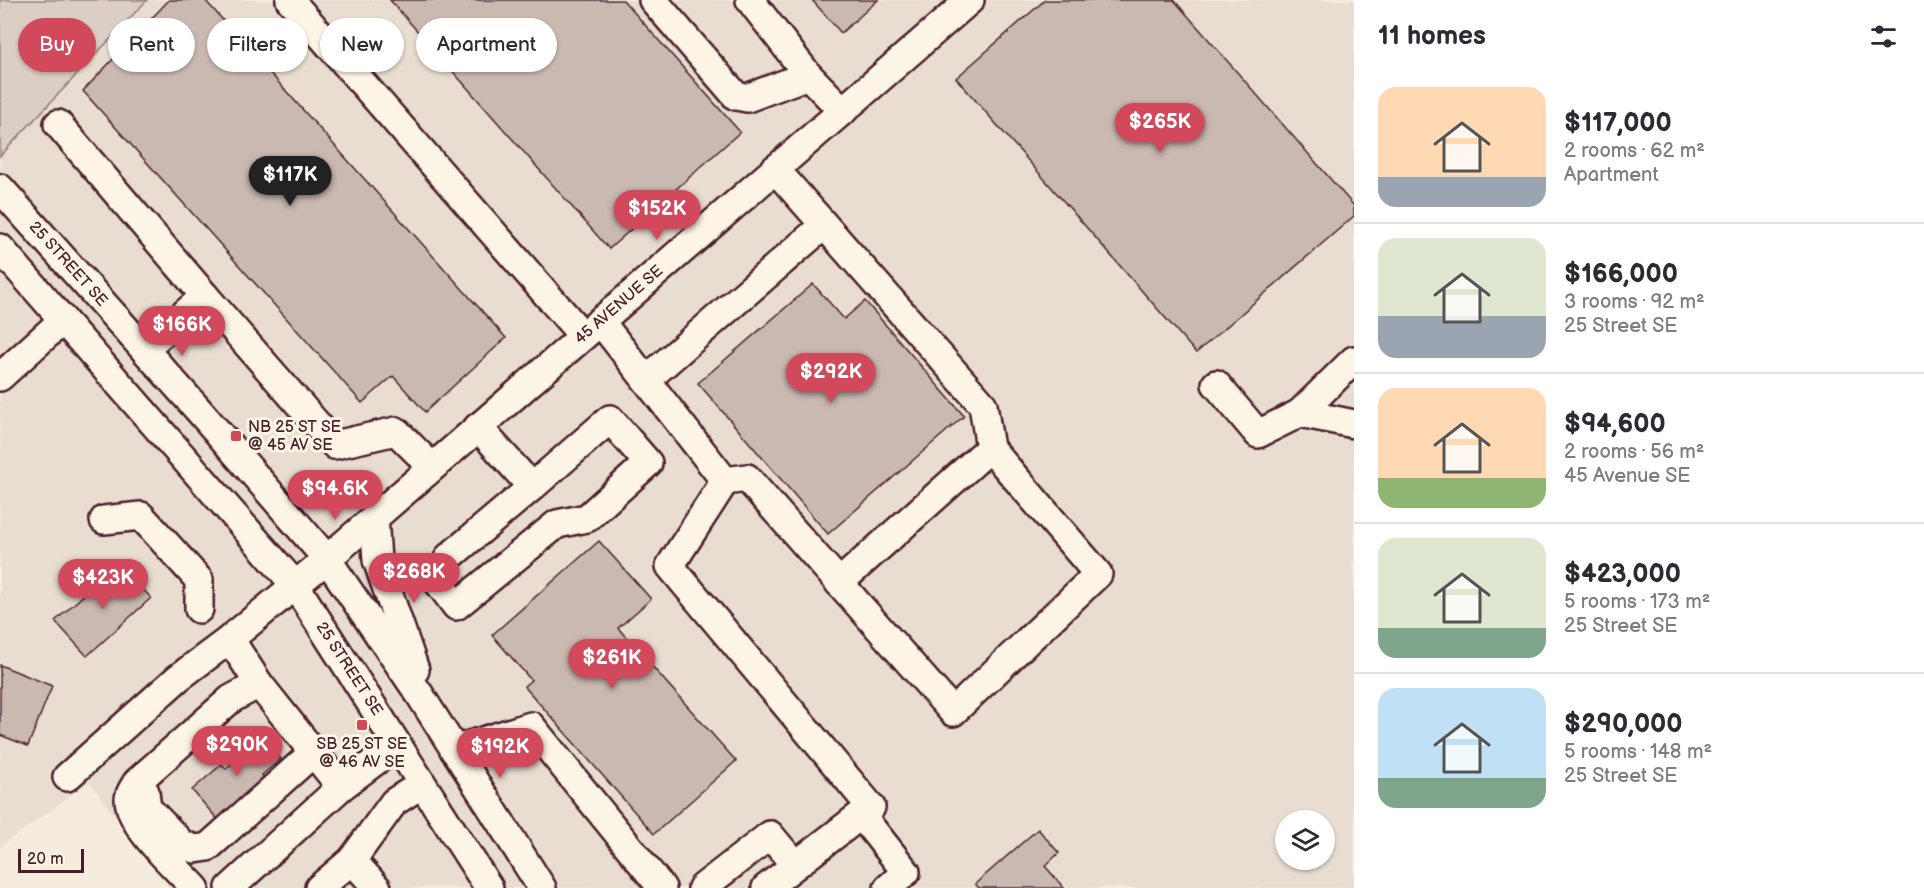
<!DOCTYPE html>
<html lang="en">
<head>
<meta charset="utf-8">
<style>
  body { margin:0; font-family:"Balsamiq Sans",sans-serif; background:#f7f7f7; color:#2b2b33; height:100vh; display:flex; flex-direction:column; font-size:22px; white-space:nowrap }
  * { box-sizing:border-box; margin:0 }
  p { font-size:20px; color:#7c7c81 }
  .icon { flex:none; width:33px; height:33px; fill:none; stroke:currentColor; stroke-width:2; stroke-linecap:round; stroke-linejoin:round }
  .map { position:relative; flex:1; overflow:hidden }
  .panel { display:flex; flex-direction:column; background:#fff; width:570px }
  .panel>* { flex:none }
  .top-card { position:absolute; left:18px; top:18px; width:570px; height:54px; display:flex; gap:12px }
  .controls { position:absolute; left:1275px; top:810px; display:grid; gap:12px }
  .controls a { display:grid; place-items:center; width:60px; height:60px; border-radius:50%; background:#fff; box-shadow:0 2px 4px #0004; font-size:30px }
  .scale { position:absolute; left:18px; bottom:15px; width:66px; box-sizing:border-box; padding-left:6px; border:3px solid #4a1f2b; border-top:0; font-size:16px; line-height:21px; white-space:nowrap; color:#4a1f2b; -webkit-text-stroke:4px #fcf5e5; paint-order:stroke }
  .price { position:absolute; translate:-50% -51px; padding:0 14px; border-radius:21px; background:#d1495b; color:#fff; font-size:20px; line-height:39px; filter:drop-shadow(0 2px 3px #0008) }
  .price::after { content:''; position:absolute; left:50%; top:36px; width:18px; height:14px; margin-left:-9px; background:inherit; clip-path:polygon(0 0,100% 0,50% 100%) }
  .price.current { background:#222; color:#fff }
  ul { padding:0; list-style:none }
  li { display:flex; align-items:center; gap:18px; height:150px; padding:0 24px }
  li+li { border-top:2px solid #e1e1e2 }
  li span { display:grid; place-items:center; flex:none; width:168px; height:120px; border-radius:18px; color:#555 }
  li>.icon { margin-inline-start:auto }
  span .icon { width:72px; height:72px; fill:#fffc; stroke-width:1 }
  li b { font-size:26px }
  h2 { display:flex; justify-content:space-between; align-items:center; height:72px; padding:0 24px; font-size:26px }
  .pill { padding:0 21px; border-radius:27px; background:#fff; box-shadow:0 2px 4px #0004; font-size:21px; line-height:54px }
  .pill.current { background:#d1495b; color:#fff }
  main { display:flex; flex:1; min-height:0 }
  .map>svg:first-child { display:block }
  .built { fill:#e8ddd0; fill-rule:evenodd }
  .green { fill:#dbcec4; stroke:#927678; stroke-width:1.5 }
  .building { fill:#cab9b1; stroke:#4a1f2b; stroke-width:1.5 }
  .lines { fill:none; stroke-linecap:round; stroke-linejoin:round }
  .minor-casing { stroke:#4a1f2b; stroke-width:32 }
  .minor { stroke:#fcf5e5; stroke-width:27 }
  .poi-dot { fill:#d1495b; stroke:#fcf5e5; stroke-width:2 }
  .labels { text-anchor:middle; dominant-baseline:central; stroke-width:6; stroke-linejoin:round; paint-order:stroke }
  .street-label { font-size:16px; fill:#4a1f2b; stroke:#fcf5e5 }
  .poi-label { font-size:16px; fill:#4a1f2b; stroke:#fcf5e5; text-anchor:start }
</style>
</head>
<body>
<main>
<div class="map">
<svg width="1354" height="888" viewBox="0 0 1354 888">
  <rect width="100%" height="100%" fill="#f5ecde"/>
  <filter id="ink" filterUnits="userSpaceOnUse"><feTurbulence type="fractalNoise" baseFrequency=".0167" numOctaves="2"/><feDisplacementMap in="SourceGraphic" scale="12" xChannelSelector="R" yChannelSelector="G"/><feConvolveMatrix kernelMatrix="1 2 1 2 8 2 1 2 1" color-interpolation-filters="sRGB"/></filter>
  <g filter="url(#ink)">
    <path class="built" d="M147 0H1354V888H170L89 782 0 847V156ZM1286 820H1324V860H1286Z"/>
    <polygon class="green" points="0,0 147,0 0,156"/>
    <g class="building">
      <polygon points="169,0 205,0 506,338 425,412 393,376 362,403 83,91"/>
      <polygon points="390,0 623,0 740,132 609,249"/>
      <polygon points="812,0 878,0 841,33"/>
      <polygon points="1045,0 1174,0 1354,206 1354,216 1196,353 956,78"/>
      <polygon points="813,284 844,319 865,301 964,416 828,534 698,383"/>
      <polygon points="599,541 651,599 618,628 736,761 654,834 524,686 531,680 492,635"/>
      <polygon points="119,563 151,598 87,656 55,621"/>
      <polygon points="0,665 52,686 28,746 0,735"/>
      <polygon points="258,732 281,759 262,775 266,780 219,821 192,790 222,764 226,769 233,762 229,757"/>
      <polygon points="1038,829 1059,853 1045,866 1064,888 979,888 975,884"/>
    </g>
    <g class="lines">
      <g class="minor-casing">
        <g id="minor">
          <polyline points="290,0 583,336"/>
          <polyline points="653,0 736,96 747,98 808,75"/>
          <polyline points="750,0 808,75 843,111"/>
          <polyline points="58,124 205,296 144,349"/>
          <polyline points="0,188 202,414 327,559 420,695 542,888"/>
          <polyline points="0,248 295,585 489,888"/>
          <polyline points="205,296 335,445 396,431 432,467"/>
          <polyline points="600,321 725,481 670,566 871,807 766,888"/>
          <polyline points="1354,360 1300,413 1354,424"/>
          <polyline points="0,377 63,320"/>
          <polyline points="646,380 824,225"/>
          <polyline points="1216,384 1258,434 1300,413"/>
          <polyline points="478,427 532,487 449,557 438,582 456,606 557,524 587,518 648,463 610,419 532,487"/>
          <polyline points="725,481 747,478 953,712 1098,574 990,448 983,405 775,169"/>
          <polyline points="374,517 377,560 415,670"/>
          <polyline points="104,520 141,516 199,580 199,609"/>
          <polyline points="839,583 990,448"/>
          <polyline points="230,639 259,684 341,787"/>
          <polyline points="454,750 531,726 662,888"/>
          <polyline points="67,777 178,678 230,639 327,559 970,0"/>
          <polyline points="145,792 147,808 182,844 195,849 208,847 314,752"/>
          <polyline points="861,815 906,872 888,888"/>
          <polyline points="352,860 394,802 422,784"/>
          <path d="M195 888C176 867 130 828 129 799 129 793 134 787 137 782L231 699 259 684"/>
          <polyline points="230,888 341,787 397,745"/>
          <polyline points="319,888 352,860 377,888"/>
          <polyline points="702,888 770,835 795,865"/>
        </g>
      </g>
      <use href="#minor" class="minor"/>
    </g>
  </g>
  <g class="poi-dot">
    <rect x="230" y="430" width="12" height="12" rx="3"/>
    <rect x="356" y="719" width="12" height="12" rx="3"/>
  </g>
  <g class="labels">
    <g class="street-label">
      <text transform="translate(68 264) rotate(48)">25 STREET SE</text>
      <text transform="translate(619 305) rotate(-41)">45 AVENUE SE</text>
      <text transform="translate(349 669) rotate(57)">25 STREET SE</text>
    </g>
    <g class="poi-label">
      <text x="248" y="427">NB 25 ST SE<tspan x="248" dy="18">@ 45 AV SE</tspan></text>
      <text x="362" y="744" text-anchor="middle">SB 25 ST SE<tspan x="362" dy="18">@ 46 AV SE</tspan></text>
    </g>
  </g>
</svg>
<div class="controls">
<a><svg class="icon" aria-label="layers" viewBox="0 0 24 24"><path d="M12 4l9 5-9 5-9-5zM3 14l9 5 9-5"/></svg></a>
</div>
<div class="scale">20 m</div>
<b class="price" style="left:1160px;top:154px">$265K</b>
<b class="price current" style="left:290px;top:207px">$117K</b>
<b class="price" style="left:657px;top:241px">$152K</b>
<b class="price" style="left:182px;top:357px">$166K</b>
<b class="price" style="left:831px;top:404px">$292K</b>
<b class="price" style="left:335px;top:521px">$94.6K</b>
<b class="price" style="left:414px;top:604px">$268K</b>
<b class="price" style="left:103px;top:610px">$423K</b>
<b class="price" style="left:612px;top:690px">$261K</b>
<b class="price" style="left:237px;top:777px">$290K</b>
<b class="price" style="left:500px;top:779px">$192K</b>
<div class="top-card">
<a class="pill current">Buy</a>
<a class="pill">Rent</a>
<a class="pill">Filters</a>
<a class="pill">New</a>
<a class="pill">Apartment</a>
</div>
</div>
<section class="panel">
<h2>11 homes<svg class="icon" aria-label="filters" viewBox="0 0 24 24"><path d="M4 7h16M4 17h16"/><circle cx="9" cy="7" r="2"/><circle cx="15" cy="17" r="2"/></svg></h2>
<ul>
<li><span style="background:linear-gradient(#ffd9b3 75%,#9aa5b1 0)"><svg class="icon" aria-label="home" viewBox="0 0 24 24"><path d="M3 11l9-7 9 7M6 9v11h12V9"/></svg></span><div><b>$117,000</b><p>2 rooms · 62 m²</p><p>Apartment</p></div></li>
<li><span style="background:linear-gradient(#dfe7d0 65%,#9aa5b1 0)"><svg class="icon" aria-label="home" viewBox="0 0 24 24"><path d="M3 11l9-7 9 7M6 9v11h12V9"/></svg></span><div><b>$166,000</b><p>3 rooms · 92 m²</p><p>25 Street SE</p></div></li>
<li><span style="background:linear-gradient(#ffd9b3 75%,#8fb573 0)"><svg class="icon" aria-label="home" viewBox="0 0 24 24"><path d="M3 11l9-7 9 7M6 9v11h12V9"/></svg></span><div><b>$94,600</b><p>2 rooms · 56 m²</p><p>45 Avenue SE</p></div></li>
<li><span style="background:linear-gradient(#dfe7d0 75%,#7fa58c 0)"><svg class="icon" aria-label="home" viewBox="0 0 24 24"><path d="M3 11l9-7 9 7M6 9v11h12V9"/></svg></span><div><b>$423,000</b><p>5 rooms · 173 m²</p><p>25 Street SE</p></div></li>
<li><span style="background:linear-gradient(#bfe0f5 75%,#7fa58c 0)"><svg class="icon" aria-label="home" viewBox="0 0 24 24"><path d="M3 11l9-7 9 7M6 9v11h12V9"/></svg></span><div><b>$290,000</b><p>5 rooms · 148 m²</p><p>25 Street SE</p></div></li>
</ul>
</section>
</main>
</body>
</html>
